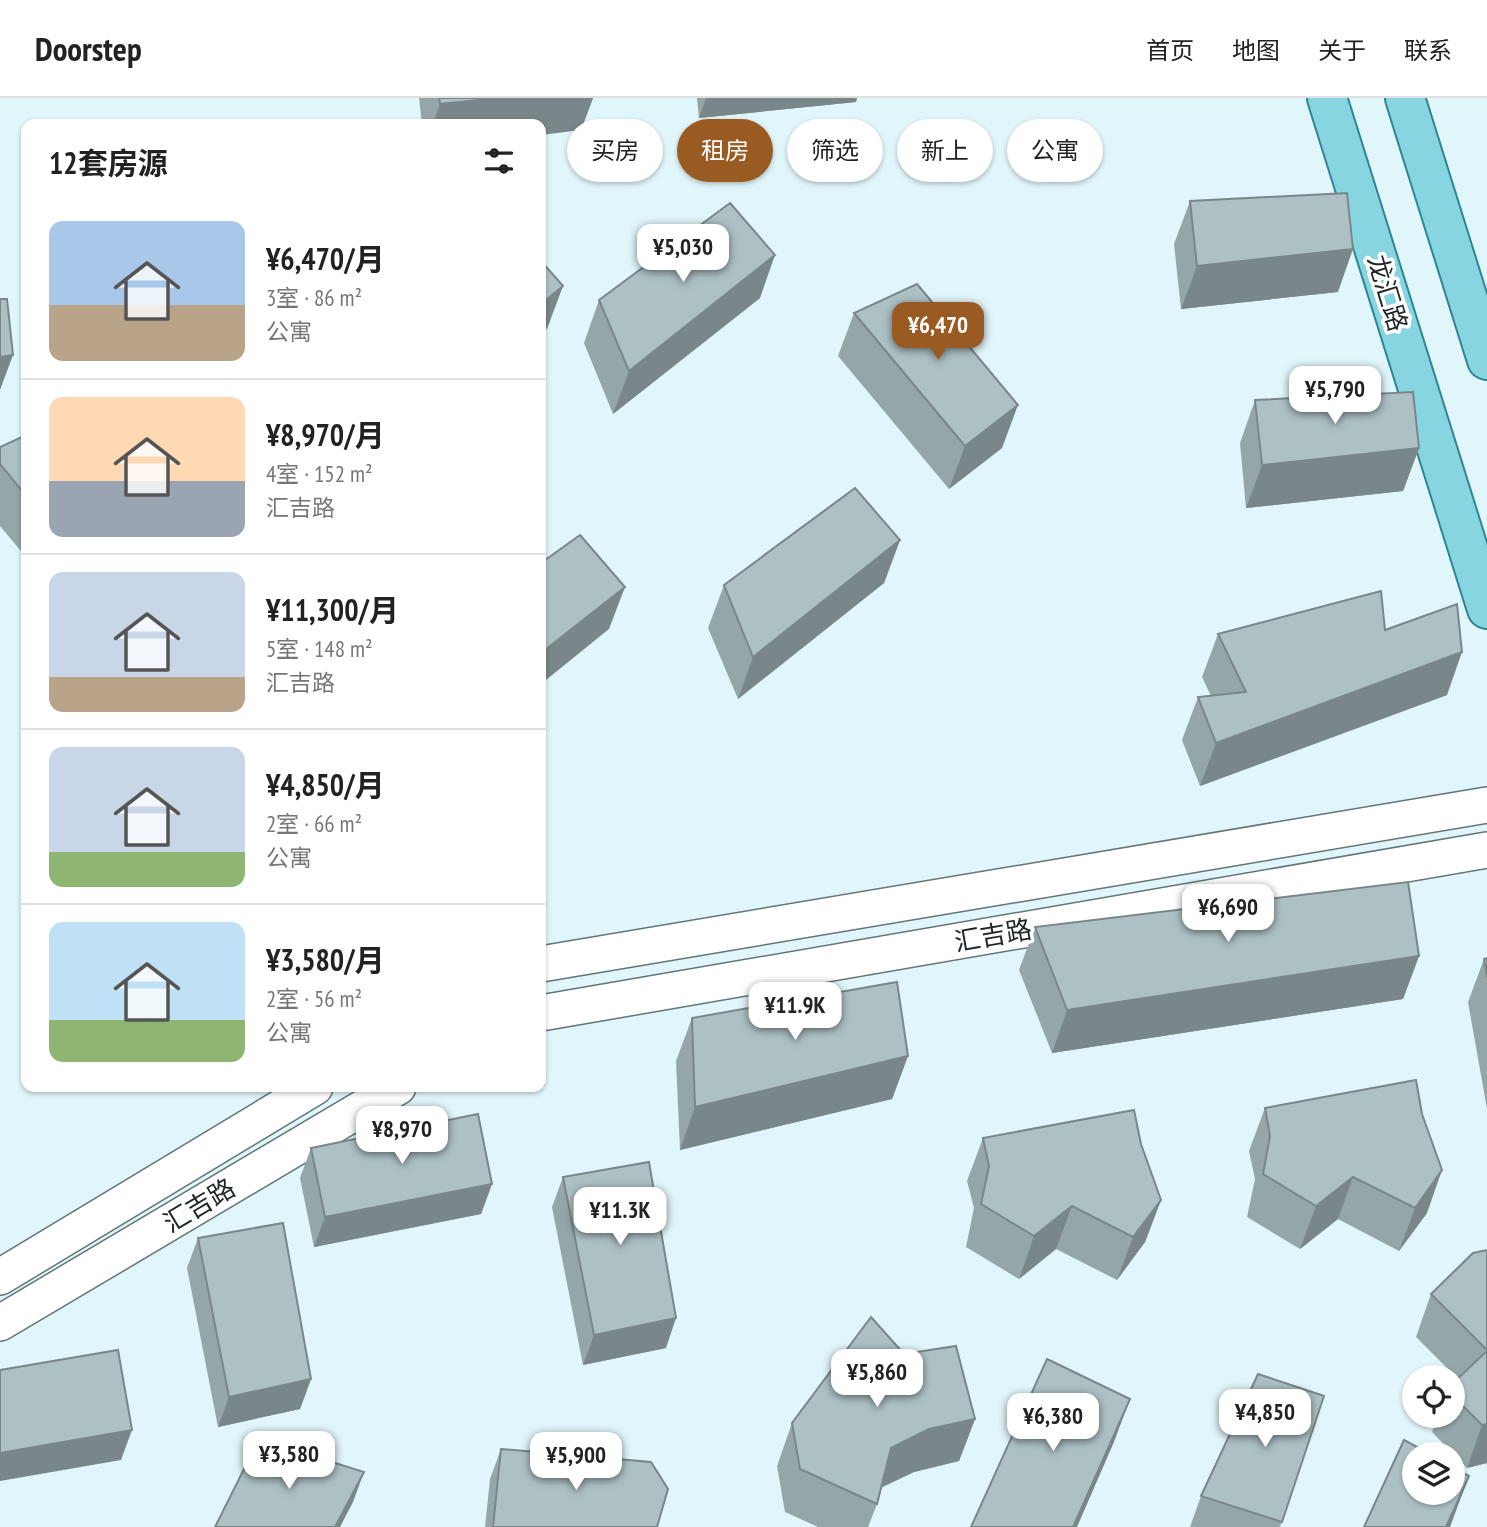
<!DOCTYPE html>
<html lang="zh">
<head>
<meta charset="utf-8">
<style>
  body { margin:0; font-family:"PT Sans Narrow","Noto Sans SC",sans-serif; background:#f2f2f2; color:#222; height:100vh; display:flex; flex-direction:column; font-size:26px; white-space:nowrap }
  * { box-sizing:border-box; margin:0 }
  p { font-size:23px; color:#767676 }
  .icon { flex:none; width:38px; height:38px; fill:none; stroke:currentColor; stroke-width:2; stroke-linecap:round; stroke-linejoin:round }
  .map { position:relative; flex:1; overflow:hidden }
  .details { position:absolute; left:21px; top:21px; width:525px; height:973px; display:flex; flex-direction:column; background:#fff; border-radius:14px; box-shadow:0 2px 5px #0004 }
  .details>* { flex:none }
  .guide { position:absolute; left:567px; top:21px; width:665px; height:63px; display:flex; gap:14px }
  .tools { position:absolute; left:1402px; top:1267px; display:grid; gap:14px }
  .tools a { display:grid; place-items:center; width:63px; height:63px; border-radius:50%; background:#fff; box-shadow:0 2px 5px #0004; font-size:35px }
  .price { position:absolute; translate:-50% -60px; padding:0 16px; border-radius:14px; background:#fff; color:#222; font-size:23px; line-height:46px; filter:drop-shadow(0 2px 4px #0008) }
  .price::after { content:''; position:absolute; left:50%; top:42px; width:21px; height:16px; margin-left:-10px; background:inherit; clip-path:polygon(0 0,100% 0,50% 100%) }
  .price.current { background:#9a5b22; color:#fff }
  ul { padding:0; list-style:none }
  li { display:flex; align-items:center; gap:21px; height:175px; padding:0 28px }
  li+li { border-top:2px solid #e0e0e0 }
  li span { display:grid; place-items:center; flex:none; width:196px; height:140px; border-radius:14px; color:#555 }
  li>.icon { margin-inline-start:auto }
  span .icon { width:84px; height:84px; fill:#fffc; stroke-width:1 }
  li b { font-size:30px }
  h2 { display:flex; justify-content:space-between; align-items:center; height:84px; padding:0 28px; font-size:30px }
  .pill { padding:0 24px; border-radius:32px; background:#fff; box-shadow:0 2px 5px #0004; font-size:24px; line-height:63px }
  .pill.current { background:#9a5b22; color:#fff }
  header { display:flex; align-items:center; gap:42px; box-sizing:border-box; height:98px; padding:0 35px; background:#fff; border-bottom:2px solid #e0e0e0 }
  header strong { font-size:33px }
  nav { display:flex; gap:38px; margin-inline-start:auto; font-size:24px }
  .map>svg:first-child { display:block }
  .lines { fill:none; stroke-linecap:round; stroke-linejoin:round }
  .tertiary-casing { stroke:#627578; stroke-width:38 }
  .primary-casing { stroke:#2e8692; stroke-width:42 }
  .tertiary { stroke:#fff; stroke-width:35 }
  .primary { stroke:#87d5e0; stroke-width:38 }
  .wall { fill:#95a6a9 }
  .shaded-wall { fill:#79878a }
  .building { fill:#adc1c5; stroke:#79878a; stroke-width:2 }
  .labels { text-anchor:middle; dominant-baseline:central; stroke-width:7; stroke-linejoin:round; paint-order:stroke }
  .street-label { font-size:26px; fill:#1e2627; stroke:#fff }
</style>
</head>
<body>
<header>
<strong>Doorstep</strong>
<nav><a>首页</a><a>地图</a><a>关于</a><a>联系</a></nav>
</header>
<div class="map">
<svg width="1487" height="1429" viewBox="0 0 1487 1429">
  <rect width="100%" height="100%" fill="#e1f6fa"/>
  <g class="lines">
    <g class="tertiary-casing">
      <g id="tertiary">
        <polyline points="541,866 1487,707"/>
        <polyline points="541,915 1487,752"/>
        <polyline points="0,1179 315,989"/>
        <polyline points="0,1225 398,989"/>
      </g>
    </g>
    <g class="primary-casing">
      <g id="primary">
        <polyline points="1327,0 1487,511"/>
        <polyline points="1405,0 1487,262"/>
      </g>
    </g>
    <use href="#tertiary" class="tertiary"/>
    <use href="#primary" class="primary"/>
  </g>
  <g class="wall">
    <polygon points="419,0 593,0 581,32 541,26 422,26"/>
    <polygon points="697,0 857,0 856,4 699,20"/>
    <polygon points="1190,103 1338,194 1181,211 1174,146"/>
    <polygon points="760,200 613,316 584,245 599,202"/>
    <polygon points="854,215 1002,350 949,391 838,258"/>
    <polygon points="1255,302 1419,350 1403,393 1246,410 1240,345"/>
    <polygon points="26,337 26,459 0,428 0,349"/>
    <polygon points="900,442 884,485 738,601 708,530 724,487"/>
    <polygon points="1385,532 1447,597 1200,688 1182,642 1198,599 1211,598 1202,579 1218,536"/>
    <polygon points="1035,829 1419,858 1403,901 1052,955 1019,872"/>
    <polygon points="1487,860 1487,1011 1468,904 1484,861"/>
    <polygon points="692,920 908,958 892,1001 680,1052 676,963"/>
    <polygon points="1265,1010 1427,1115 1399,1153 1338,1121 1300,1151 1247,1119 1255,1081 1249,1053"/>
    <polygon points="983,1040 1141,1046 1161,1102 1145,1144 1117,1182 1056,1151 1019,1181 966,1149 974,1110 967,1083"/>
    <polygon points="311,1050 492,1086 481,1116 314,1149 300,1080"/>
    <polygon points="563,1079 666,1250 583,1267 552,1109"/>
    <polygon points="198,1140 311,1281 300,1311 218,1329 187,1170"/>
    <polygon points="1487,1152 1487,1365 1467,1370 1432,1334 1438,1318 1452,1318 1452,1286 1458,1281 1416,1239 1431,1196"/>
    <polygon points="904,1256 975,1321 959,1363 914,1374 881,1390 877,1406 868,1429 818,1429 785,1414 777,1368 792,1325"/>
    <polygon points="1324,1298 1280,1429 1190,1429 1201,1398"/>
    <polygon points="501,1351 657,1429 485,1429 490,1381"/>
  </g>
  <g class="shaded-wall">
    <polygon points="498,0 593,0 581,32 541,37 541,26 433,26 440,6"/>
    <polygon points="706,0 857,0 856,4 699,20"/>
    <polygon points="1353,151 1338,194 1181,211 1197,168"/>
    <polygon points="775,157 760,200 613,316 629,273"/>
    <polygon points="563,188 547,231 541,236 541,206"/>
    <polygon points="13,257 0,292 0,259"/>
    <polygon points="1018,307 1002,350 949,391 965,348"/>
    <polygon points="1419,350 1403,393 1246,410 1262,367"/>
    <polygon points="900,442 884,485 738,601 753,559"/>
    <polygon points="625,489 609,531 541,586 541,555"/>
    <polygon points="1462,554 1447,597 1200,688 1216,645"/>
    <polygon points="1419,858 1403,901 1052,955 1067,912"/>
    <polygon points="908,958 892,1001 680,1052 695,1009"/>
    <polygon points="1442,1072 1427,1115 1399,1153 1415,1110"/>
    <polygon points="1353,1079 1338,1121 1300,1151 1316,1108"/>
    <polygon points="492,1086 481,1116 314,1149 325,1119"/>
    <polygon points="1161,1102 1145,1144 1117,1182 1133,1139"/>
    <polygon points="1072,1108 1056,1151 1019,1181 1034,1138"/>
    <polygon points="676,1220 666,1250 583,1267 594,1237"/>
    <polygon points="311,1281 300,1311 218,1329 229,1299"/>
    <polygon points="1130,1301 1114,1344 1077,1429 1073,1429"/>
    <polygon points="975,1321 959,1363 914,1374 875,1392 891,1350 929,1331"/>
    <polygon points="1487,1326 1487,1365 1467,1370 1482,1327"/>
    <polygon points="132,1332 121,1362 0,1383 0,1355"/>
    <polygon points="364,1374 353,1404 340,1429 335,1429"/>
    <polygon points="1469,1378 1453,1421 1450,1429 1446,1429"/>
  </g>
  <g class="building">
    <polygon points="439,0 498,0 440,6"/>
    <polygon points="1347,95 1353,151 1197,168 1190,103"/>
    <polygon points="730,105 775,157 629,273 599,202"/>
    <polygon points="541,163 563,188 541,206"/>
    <polygon points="917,186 1018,307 965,348 854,215"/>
    <polygon points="0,201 7,201 13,257 0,259"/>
    <polygon points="1413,294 1419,350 1262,367 1255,302"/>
    <polygon points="26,337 26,398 0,366 0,349"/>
    <polygon points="855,390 900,442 753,559 724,487"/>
    <polygon points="580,437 625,489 541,555 541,465"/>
    <polygon points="1381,493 1385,532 1457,506 1462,554 1216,645 1198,599 1246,594 1218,536"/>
    <polygon points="1408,784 1419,858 1067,912 1035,829"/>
    <polygon points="1487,860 1487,879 1484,861"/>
    <polygon points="897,884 908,958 695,1009 692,920"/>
    <polygon points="1416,982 1422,1016 1442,1072 1415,1110 1353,1079 1316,1108 1263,1076 1270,1038 1265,1010"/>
    <polygon points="1134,1012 1141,1046 1161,1102 1133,1139 1072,1108 1034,1138 981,1106 989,1068 983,1040"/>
    <polygon points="478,1016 492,1086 325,1119 311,1050"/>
    <polygon points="649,1064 676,1220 594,1237 563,1079"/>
    <polygon points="283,1125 311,1281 229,1299 198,1140"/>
    <polygon points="1487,1152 1487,1252 1431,1196 1473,1155"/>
    <polygon points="871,1219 904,1256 956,1248 975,1321 929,1331 891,1350 877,1406 800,1371 792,1325"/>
    <polygon points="118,1252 132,1332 0,1355 0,1272"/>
    <polygon points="1487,1253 1487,1326 1482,1327 1452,1297 1452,1286"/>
    <polygon points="1047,1261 1130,1301 1073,1429 971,1429"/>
    <polygon points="1258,1276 1324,1298 1282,1424 1201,1398"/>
    <polygon points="259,1341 364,1374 335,1429 215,1429"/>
    <polygon points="1404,1342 1430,1356 1414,1356 1414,1395 1452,1395 1452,1369 1469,1378 1446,1429 1364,1429"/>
    <polygon points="501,1351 651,1364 668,1391 657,1429 493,1429"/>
  </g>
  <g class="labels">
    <g class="street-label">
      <text transform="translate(1388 195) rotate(73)">龙汇路</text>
      <text transform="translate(993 837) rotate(-10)">汇吉路</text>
      <text transform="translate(199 1107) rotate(-31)">汇吉路</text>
    </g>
  </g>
</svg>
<div class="tools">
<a><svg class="icon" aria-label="locate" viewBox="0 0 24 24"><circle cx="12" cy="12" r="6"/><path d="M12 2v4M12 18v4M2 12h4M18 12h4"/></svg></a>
<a><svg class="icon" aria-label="layers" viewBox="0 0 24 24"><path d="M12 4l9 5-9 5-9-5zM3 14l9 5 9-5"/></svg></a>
</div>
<b class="price" style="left:683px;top:186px">¥5,030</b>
<b class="price current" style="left:938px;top:264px">¥6,470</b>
<b class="price" style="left:1335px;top:328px">¥5,790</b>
<b class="price" style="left:1228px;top:846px">¥6,690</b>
<b class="price" style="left:795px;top:944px">¥11.9K</b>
<b class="price" style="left:402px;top:1068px">¥8,970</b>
<b class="price" style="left:620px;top:1149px">¥11.3K</b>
<b class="price" style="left:877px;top:1311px">¥5,860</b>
<b class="price" style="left:1265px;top:1351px">¥4,850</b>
<b class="price" style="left:1053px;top:1355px">¥6,380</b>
<b class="price" style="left:289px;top:1393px">¥3,580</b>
<b class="price" style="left:576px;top:1394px">¥5,900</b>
<div class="guide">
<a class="pill">买房</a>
<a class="pill current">租房</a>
<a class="pill">筛选</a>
<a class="pill">新上</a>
<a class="pill">公寓</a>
</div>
<section class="details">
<h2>12套房源<svg class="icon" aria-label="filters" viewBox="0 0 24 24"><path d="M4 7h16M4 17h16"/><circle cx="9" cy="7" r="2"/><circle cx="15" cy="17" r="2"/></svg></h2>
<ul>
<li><span style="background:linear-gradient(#a9c7e8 60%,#b9a48a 0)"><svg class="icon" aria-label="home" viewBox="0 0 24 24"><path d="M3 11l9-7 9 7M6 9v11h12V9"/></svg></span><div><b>¥6,470/月</b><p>3室 · 86 m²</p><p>公寓</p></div></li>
<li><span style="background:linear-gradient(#ffd9b3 60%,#9aa5b1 0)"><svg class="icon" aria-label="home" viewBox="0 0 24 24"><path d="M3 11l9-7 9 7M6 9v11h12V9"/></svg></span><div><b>¥8,970/月</b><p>4室 · 152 m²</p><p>汇吉路</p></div></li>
<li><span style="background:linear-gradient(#c9d6e8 75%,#b9a48a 0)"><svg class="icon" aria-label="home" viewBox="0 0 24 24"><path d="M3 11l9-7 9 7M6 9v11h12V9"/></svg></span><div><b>¥11,300/月</b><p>5室 · 148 m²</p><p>汇吉路</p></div></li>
<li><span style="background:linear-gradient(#c9d6e8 75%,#8fb573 0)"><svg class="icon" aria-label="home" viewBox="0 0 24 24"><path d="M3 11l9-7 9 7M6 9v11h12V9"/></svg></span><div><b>¥4,850/月</b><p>2室 · 66 m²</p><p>公寓</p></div></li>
<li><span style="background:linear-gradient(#bfe0f5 70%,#8fb573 0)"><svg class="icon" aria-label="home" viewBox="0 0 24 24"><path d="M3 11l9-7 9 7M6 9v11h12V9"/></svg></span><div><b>¥3,580/月</b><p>2室 · 56 m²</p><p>公寓</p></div></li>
</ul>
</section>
</div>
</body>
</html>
